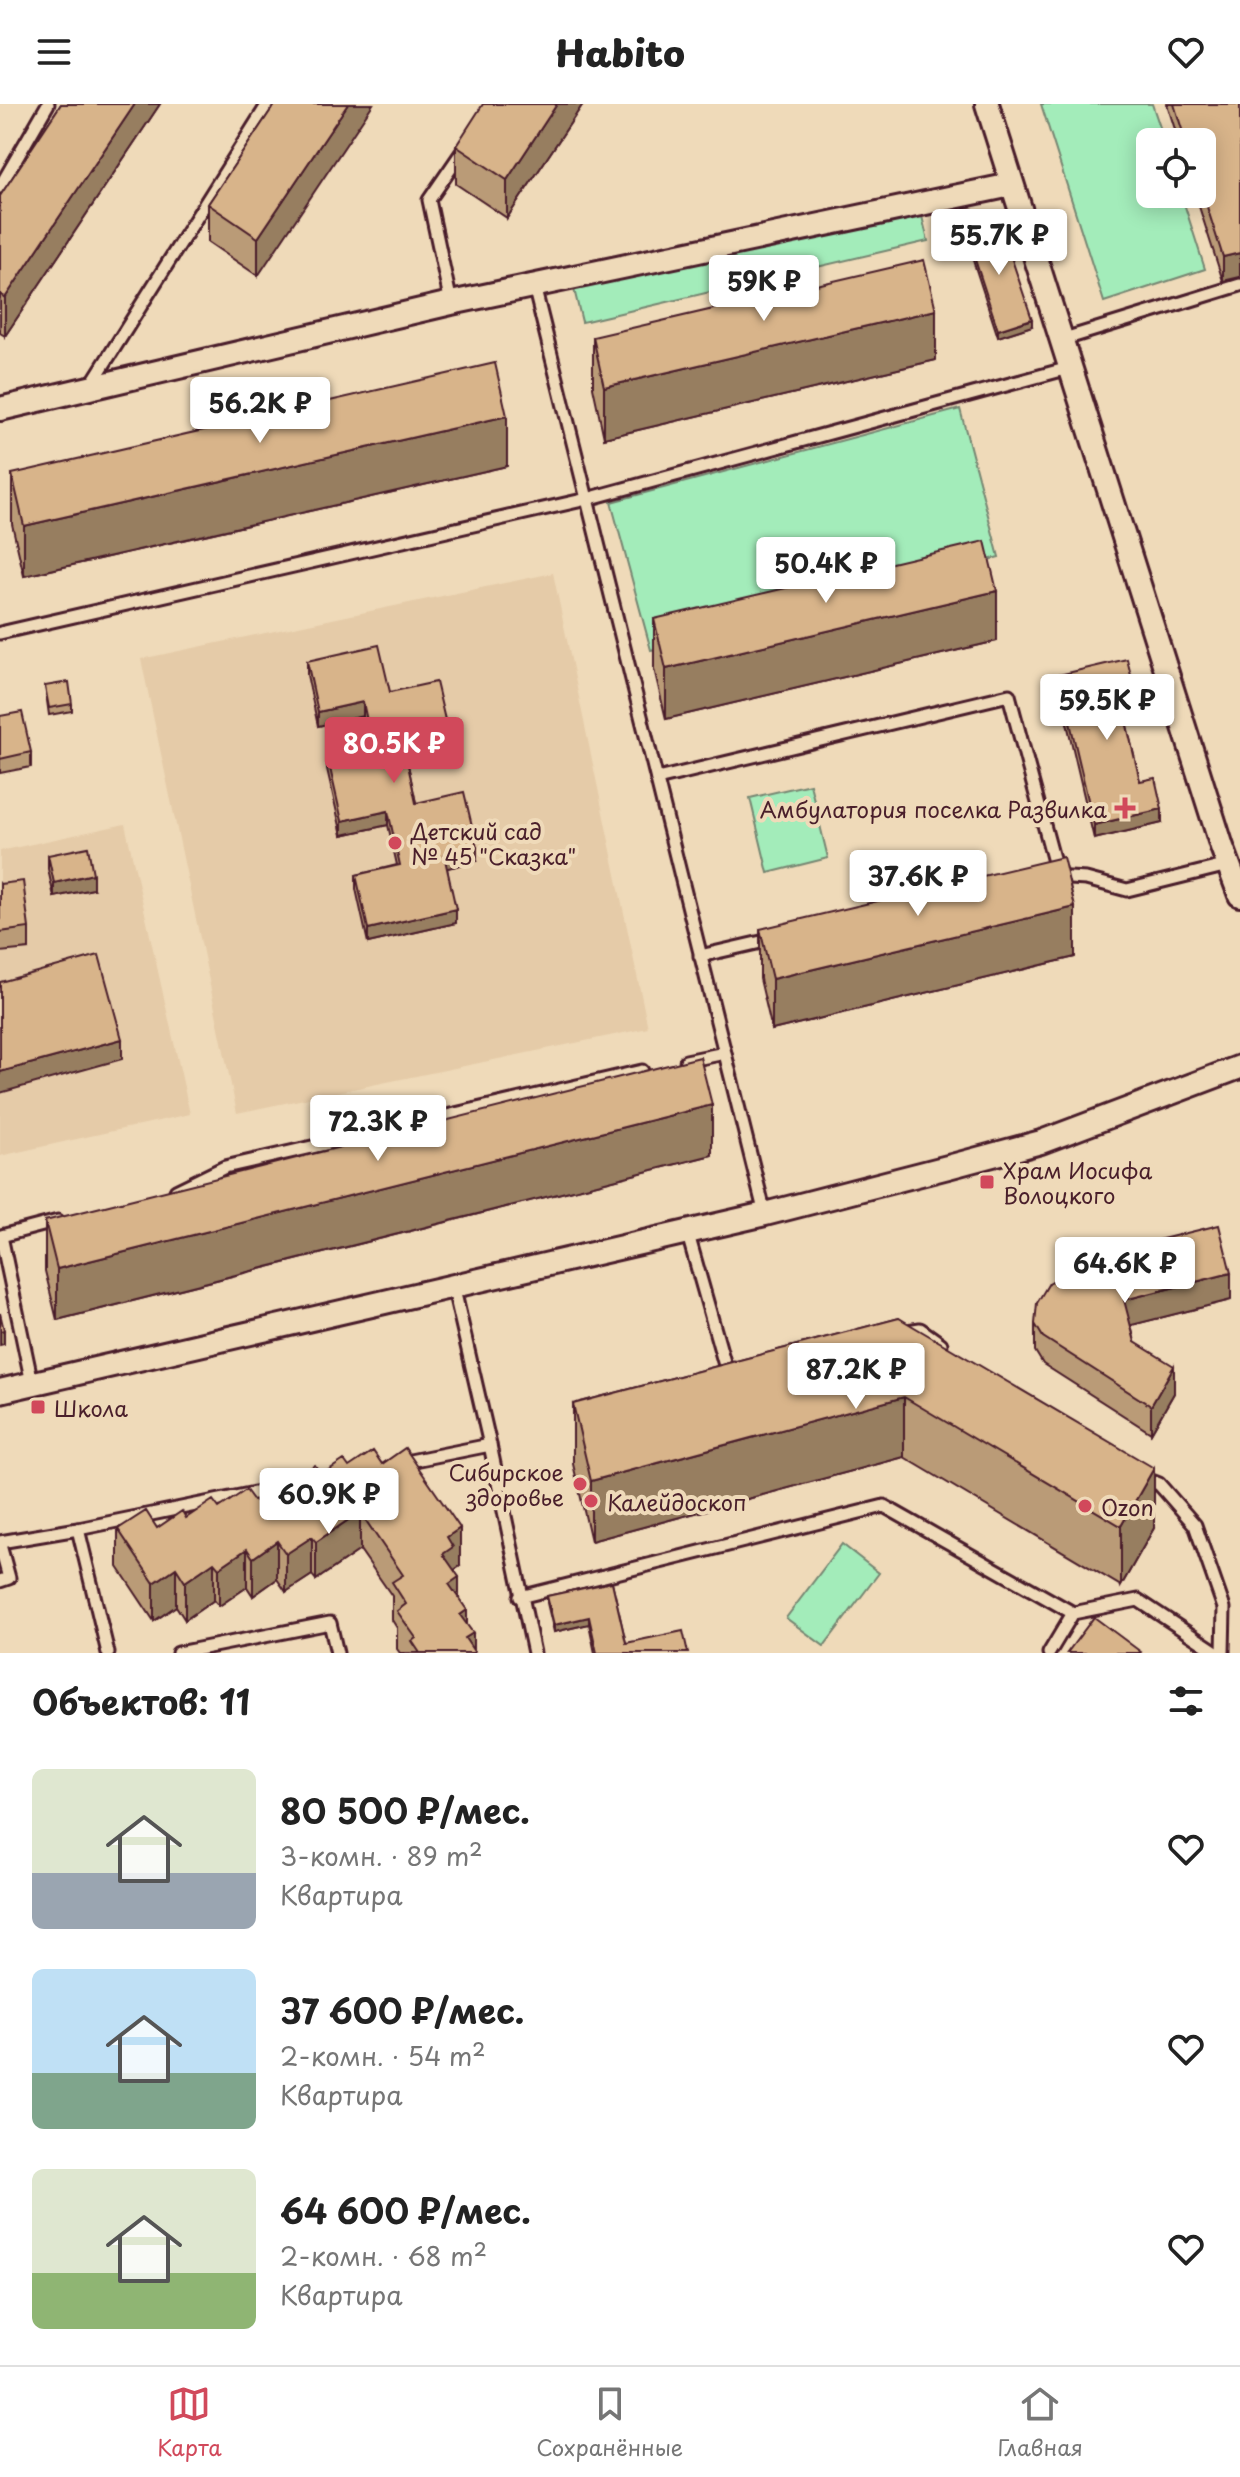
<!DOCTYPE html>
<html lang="ru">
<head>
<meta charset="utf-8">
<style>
  body { margin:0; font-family:"Playpen Sans",sans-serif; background:#f2f2f2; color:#222; height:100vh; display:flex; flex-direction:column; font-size:30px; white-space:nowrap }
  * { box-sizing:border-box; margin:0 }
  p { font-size:26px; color:#767676 }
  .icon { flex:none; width:44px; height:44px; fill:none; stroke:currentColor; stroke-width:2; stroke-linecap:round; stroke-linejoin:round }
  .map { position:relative; height:1549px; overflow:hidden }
  .sheet { display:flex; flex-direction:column; background:#fff; flex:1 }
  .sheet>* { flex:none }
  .buttons { position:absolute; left:1136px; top:24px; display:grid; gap:16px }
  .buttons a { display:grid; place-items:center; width:80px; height:80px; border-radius:12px; background:#fff; box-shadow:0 4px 20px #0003; font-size:40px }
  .price { position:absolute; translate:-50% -68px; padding:0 18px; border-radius:8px; background:#fff; color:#222; font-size:26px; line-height:52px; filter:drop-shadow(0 2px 4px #0008) }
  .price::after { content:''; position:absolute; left:50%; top:48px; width:24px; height:18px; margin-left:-12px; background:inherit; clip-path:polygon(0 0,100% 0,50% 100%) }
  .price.on { background:#d1495b; color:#fff }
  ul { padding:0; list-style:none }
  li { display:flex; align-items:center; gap:24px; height:200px; padding:0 32px }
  li span { display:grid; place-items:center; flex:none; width:224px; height:160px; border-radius:12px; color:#555 }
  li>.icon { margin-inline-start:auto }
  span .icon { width:96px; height:96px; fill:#fffc; stroke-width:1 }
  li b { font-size:34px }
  h2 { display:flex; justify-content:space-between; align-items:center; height:96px; padding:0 32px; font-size:34px }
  header { display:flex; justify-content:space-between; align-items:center; height:104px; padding:0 32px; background:#fff; font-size:36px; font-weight:800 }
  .tab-bar { display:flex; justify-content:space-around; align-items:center; height:112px; border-top:2px solid #e0e0e0; background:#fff; font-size:22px; color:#767676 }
  .tab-bar a { display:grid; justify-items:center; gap:4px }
  .tab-bar .on { color:#d1495b }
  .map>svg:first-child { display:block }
  .built { fill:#e5cba8 }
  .green { fill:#a3ecba; stroke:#768672; stroke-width:2 }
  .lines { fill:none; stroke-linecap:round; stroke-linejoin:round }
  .lane-casing { stroke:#4a1f2b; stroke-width:17 }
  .street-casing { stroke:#4a1f2b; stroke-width:28 }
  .lane { stroke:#efdab9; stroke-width:11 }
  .street { stroke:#efdab9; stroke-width:22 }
  .wall { fill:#ba9b77; stroke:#4a1f2b; stroke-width:2 }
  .shaded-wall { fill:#977e61; stroke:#4a1f2b; stroke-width:2 }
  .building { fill:#d8b48a; stroke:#4a1f2b; stroke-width:2 }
  .poi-dot { fill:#d1495b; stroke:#efdab9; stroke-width:3 }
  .labels { text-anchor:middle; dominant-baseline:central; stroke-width:8; stroke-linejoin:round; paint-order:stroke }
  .poi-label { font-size:22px; fill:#4a1f2b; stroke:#efdab9; text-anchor:start }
</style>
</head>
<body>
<header><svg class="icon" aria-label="menu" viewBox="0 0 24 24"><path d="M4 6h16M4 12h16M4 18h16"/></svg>Habito<svg class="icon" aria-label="heart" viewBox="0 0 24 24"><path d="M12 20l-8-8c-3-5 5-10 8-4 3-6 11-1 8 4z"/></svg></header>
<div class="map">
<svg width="1240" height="1549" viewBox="0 0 1240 1549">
  <rect width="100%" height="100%" fill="#efdab9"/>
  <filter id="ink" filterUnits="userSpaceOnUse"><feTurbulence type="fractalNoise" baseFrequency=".0125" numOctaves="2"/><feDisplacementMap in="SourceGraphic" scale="16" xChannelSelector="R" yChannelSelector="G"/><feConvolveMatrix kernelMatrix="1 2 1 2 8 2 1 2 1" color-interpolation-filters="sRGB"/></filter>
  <g filter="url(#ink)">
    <g class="built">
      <polygon points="553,469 648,924 237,1009 141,555"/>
      <polygon points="125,720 190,1010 0,1052 0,747"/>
    </g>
    <g class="green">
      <polygon points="1041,0 1152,0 1165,38 1150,38 1150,90 1181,90 1205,165 1104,198"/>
      <polygon points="920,104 928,137 582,218 574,185"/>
      <polygon points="960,305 999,453 651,546 611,398"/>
      <polygon points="810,680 828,754 768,769 750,694"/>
      <polygon points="842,1440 879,1469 824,1542 786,1514"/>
    </g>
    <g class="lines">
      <g class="lane-casing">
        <g id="lane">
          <polyline points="0,83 48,0"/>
          <polyline points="534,182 765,1110"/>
          <polyline points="451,199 429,96 464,45"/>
          <polyline points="1061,236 1240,181"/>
          <polyline points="89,284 268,0"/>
          <polyline points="0,529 587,395 1069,264"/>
          <polyline points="657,675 1009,591 1057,769"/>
          <polyline points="1053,773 1086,775 1127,786 1228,761"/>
          <polyline points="700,852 774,835"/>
          <polyline points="686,957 725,949"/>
          <polyline points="176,1087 225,1063 642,967"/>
          <polyline points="687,1127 726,1265 734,1264"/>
          <polyline points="453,1181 490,1341"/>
          <polyline points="907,1227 920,1225 941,1240"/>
          <polyline points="32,1279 1,1132 58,1117"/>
          <polyline points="400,1359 490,1341 534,1549"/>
          <polyline points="1141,1373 1159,1380 1195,1421 1224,1504 1223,1549"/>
          <polyline points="78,1425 289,1382"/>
          <polyline points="0,1438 78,1425 108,1549"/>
          <polyline points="0,1441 9,1474 0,1477"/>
          <polyline points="520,1493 884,1402 1073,1509"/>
          <polyline points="178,1549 330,1519 337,1549"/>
          <polyline points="1049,1549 1073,1509 1138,1496 1218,1549"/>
        </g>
      </g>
      <g class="street-casing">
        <g id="street">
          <polyline points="987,0 1222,743 1240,791"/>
          <polyline points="0,305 451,199 1011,81"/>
          <polyline points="0,1287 765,1110 948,1063 1041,1038 1240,963"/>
        </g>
      </g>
      <use href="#lane" class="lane"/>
      <use href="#street" class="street"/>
    </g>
    <g class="wall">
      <polygon points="61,0 160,0 5,232 0,229 0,92"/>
      <polygon points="275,0 258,172 208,138 208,100"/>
      <polygon points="583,0 507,114 456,80 456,42"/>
      <polygon points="1167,0 1240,0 1223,177 1195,90 1202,90 1202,38 1179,38"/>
      <polygon points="967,131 1032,222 998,233 967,138"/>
      <polygon points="593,233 936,256 604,334 593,283"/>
      <polygon points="507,362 24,472 12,420 12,370"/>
      <polygon points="654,515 997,537 666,615 654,565"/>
      <polygon points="307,557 390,588 450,652 408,661 416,699 477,757 447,764 456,819 368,839 356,785 356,771 397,761 388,721 342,731 327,665 327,651 369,641 363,612 318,622 307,571"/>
      <polygon points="1059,571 1136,606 1124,609 1140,677 1162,719 1094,735 1059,585"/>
      <polygon points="45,582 72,600 72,607 49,611"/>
      <polygon points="0,612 31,648 31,663 0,669"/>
      <polygon points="48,751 93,785 54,793 48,765"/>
      <polygon points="0,780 29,824 29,845 0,848"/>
      <polygon points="760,825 1075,853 772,926 760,875"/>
      <polygon points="712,1051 57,1216 45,1167 45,1117"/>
      <polygon points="1077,1156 1231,1196 1131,1221 1135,1238 1174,1289 1151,1329 1043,1260 1035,1247 1035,1220 1077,1163"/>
      <polygon points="899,1214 1154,1424 1121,1482 904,1353 591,1437 573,1360 573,1300"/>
      <polygon points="382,1360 460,1462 454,1466 459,1495 467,1521 473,1546 475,1549 400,1549 397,1545 397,1524 392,1516 392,1492 360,1446 316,1476 312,1471 286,1488 277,1475 253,1492 247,1483 219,1502 214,1496 185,1516 176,1502 154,1517 118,1463 118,1425 157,1424 219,1404 254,1397 321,1371 349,1363"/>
      <polygon points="612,1478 626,1539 688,1549 595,1549 589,1520 554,1528 547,1499 547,1492"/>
    </g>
    <g class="shaded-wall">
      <polygon points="135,0 160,0 5,232 5,194"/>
      <polygon points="348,0 373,0 258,172 258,134"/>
      <polygon points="557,0 583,0 507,114 507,76"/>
      <polygon points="1240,149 1240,173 1223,177 1223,153"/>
      <polygon points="936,206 936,256 604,334 604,283"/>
      <polygon points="1032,215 1032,222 998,233 998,226"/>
      <polygon points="507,312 507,362 24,472 24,422"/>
      <polygon points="997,487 997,537 666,615 666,565"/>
      <polygon points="1136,592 1136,606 1121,610 1121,596"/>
      <polygon points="363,598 363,612 318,622 318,608"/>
      <polygon points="450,637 450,652 405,662 405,647"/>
      <polygon points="1162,705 1162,719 1094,735 1094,721"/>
      <polygon points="388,707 388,721 342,731 342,717"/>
      <polygon points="477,743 477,757 444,765 444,751"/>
      <polygon points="93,770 93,785 54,793 54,779"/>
      <polygon points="1075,803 1075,853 772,926 772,875"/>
      <polygon points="456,805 456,819 368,839 368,825"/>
      <polygon points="122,935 122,955 0,989 0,968"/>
      <polygon points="712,1001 712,1051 57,1216 57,1165"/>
      <polygon points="1231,1169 1231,1196 1124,1223 1124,1196"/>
      <polygon points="4,1226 4,1240 0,1241 0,1227"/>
      <polygon points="1174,1262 1174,1289 1151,1329 1151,1302"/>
      <polygon points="904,1293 904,1353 591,1437 591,1377"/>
      <polygon points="1154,1364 1154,1424 1121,1482 1121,1422"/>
      <polygon points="360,1408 360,1446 316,1476 316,1438"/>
      <polygon points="460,1424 460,1462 453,1467 459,1473 459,1511 449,1518 443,1450 447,1433"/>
      <polygon points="312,1433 312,1471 286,1488 286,1450"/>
      <polygon points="277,1437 277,1475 253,1492 253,1454"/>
      <polygon points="247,1445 247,1483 219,1502 219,1464"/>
      <polygon points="214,1458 214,1496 185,1516 185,1478"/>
      <polygon points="176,1464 176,1502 154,1517 154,1479"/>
      <polygon points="467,1506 467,1533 473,1529 473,1549 465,1549 460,1511"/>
      <polygon points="589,1513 589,1520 554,1528 554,1521"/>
    </g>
    <g class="building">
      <polygon points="61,0 135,0 5,194 0,190 0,92"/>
      <polygon points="275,0 348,0 258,134 208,100"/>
      <polygon points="483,0 557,0 507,76 456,42"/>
      <polygon points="1174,0 1240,0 1240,149 1223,153 1202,87 1202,38 1186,38"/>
      <polygon points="1000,120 1032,215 998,226 967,131"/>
      <polygon points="924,156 936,206 604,283 593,233"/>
      <polygon points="495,259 507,312 24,422 12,370"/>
      <polygon points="985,437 997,487 666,565 654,515"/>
      <polygon points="379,541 390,588 436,578 450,637 405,647 416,699 464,688 477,743 444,751 456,805 368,825 356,771 400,761 388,707 342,717 327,651 372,641 363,598 318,608 307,557"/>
      <polygon points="1127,555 1136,592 1121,596 1140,677 1155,674 1162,705 1094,721 1059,571"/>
      <polygon points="69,578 72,600 49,604 45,582"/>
      <polygon points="22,608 31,648 0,655 0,612"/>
      <polygon points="88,743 93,770 54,779 48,751"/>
      <polygon points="1063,753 1075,803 772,875 760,825"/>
      <polygon points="23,777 29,824 0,828 0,780"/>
      <polygon points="99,851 122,935 0,968 0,878"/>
      <polygon points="700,953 712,1001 57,1165 45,1117"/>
      <polygon points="1219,1121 1231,1169 1124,1196 1135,1238 1174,1262 1151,1302 1043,1233 1035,1220 1037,1199 1049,1179 1079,1162 1077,1156"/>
      <polygon points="0,1209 4,1226 0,1227"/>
      <polygon points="899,1214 1154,1364 1121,1422 904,1293 591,1377 573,1300"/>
      <polygon points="405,1344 460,1424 447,1433 453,1443 443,1450 459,1473 449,1480 467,1506 460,1511 473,1529 465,1534 475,1549 420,1549 412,1537 416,1534 397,1507 406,1500 392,1478 403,1471 360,1408 316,1438 312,1433 286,1450 277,1437 253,1454 247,1445 219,1464 214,1458 185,1478 176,1464 154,1479 118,1425 146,1407 157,1424 182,1407 186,1414 213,1396 219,1404 246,1386 254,1397 315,1361 321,1371 344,1356 349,1363 373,1347 382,1360"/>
      <polygon points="612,1478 626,1539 683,1527 688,1549 597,1549 589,1513 554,1521 547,1492"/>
      <polygon points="1094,1513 1141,1548 1140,1549 1067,1549"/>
    </g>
  </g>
  <g class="poi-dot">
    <path d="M1121 692h8v8h8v8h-8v8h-8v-8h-8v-8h8z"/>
    <circle cx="395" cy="739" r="8"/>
    <rect x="979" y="1070" width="16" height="16" rx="4"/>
    <rect x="30" y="1295" width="16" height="16" rx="4"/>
    <circle cx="580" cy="1380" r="8"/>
    <circle cx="591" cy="1397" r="8"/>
    <circle cx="1085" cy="1402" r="8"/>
  </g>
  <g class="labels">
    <g class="poi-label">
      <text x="1107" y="704" text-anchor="end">Амбулатория поселка Развилка</text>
      <text x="411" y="726">Детский сад<tspan x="411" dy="25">№ 45 "Сказка"</tspan></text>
      <text x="1003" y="1065">Храм Иосифа<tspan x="1003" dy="25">Волоцкого</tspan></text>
      <text x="54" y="1303">Школа</text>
      <text x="564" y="1367" text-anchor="end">Сибирское<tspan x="564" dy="25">здоровье</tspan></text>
      <text x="607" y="1397">Калейдоскоп</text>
      <text x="1101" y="1402">Ozon</text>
    </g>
  </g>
</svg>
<div class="buttons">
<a><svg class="icon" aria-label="locate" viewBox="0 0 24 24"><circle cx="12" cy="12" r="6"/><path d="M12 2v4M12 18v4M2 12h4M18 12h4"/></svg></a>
</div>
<b class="price" style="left:999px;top:173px">55.7K ₽</b>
<b class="price" style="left:764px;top:219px">59K ₽</b>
<b class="price" style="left:260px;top:341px">56.2K ₽</b>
<b class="price" style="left:826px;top:501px">50.4K ₽</b>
<b class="price" style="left:1107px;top:638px">59.5K ₽</b>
<b class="price on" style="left:394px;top:681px">80.5K ₽</b>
<b class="price" style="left:918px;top:814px">37.6K ₽</b>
<b class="price" style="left:378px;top:1059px">72.3K ₽</b>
<b class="price" style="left:1125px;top:1201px">64.6K ₽</b>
<b class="price" style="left:856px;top:1307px">87.2K ₽</b>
<b class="price" style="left:329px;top:1432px">60.9K ₽</b>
</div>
<section class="sheet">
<h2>Объектов: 11<svg class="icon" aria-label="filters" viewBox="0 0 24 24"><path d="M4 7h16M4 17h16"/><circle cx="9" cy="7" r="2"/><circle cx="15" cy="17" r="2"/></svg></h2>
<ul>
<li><span style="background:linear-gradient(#dfe7d0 65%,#9aa5b1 0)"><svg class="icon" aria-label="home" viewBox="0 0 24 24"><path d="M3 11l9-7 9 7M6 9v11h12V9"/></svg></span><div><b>80 500 ₽/мес.</b><p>3-комн. · 89 m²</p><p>Квартира</p></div><svg class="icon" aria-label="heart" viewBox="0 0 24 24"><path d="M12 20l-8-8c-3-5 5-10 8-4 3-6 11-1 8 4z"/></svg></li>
<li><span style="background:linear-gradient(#bfe0f5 65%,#7fa58c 0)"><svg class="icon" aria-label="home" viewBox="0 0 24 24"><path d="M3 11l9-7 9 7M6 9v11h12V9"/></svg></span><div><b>37 600 ₽/мес.</b><p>2-комн. · 54 m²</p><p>Квартира</p></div><svg class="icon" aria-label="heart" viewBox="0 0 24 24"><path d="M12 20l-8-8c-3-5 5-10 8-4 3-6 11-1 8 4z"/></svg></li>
<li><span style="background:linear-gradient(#dfe7d0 65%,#8fb573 0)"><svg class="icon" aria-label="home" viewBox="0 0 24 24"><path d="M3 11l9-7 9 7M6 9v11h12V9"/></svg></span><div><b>64 600 ₽/мес.</b><p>2-комн. · 68 m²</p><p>Квартира</p></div><svg class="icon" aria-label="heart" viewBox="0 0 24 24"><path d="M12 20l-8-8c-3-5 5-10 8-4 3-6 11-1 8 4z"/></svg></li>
</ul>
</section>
<nav class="tab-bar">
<a class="on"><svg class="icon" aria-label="map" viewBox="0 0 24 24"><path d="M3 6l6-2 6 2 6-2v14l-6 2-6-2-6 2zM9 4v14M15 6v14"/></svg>Карта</a>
<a><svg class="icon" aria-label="saved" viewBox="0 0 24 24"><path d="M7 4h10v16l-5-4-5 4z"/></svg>Сохранённые</a>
<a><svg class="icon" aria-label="home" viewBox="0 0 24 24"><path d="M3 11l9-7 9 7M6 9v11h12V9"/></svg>Главная</a>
</nav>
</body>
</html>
